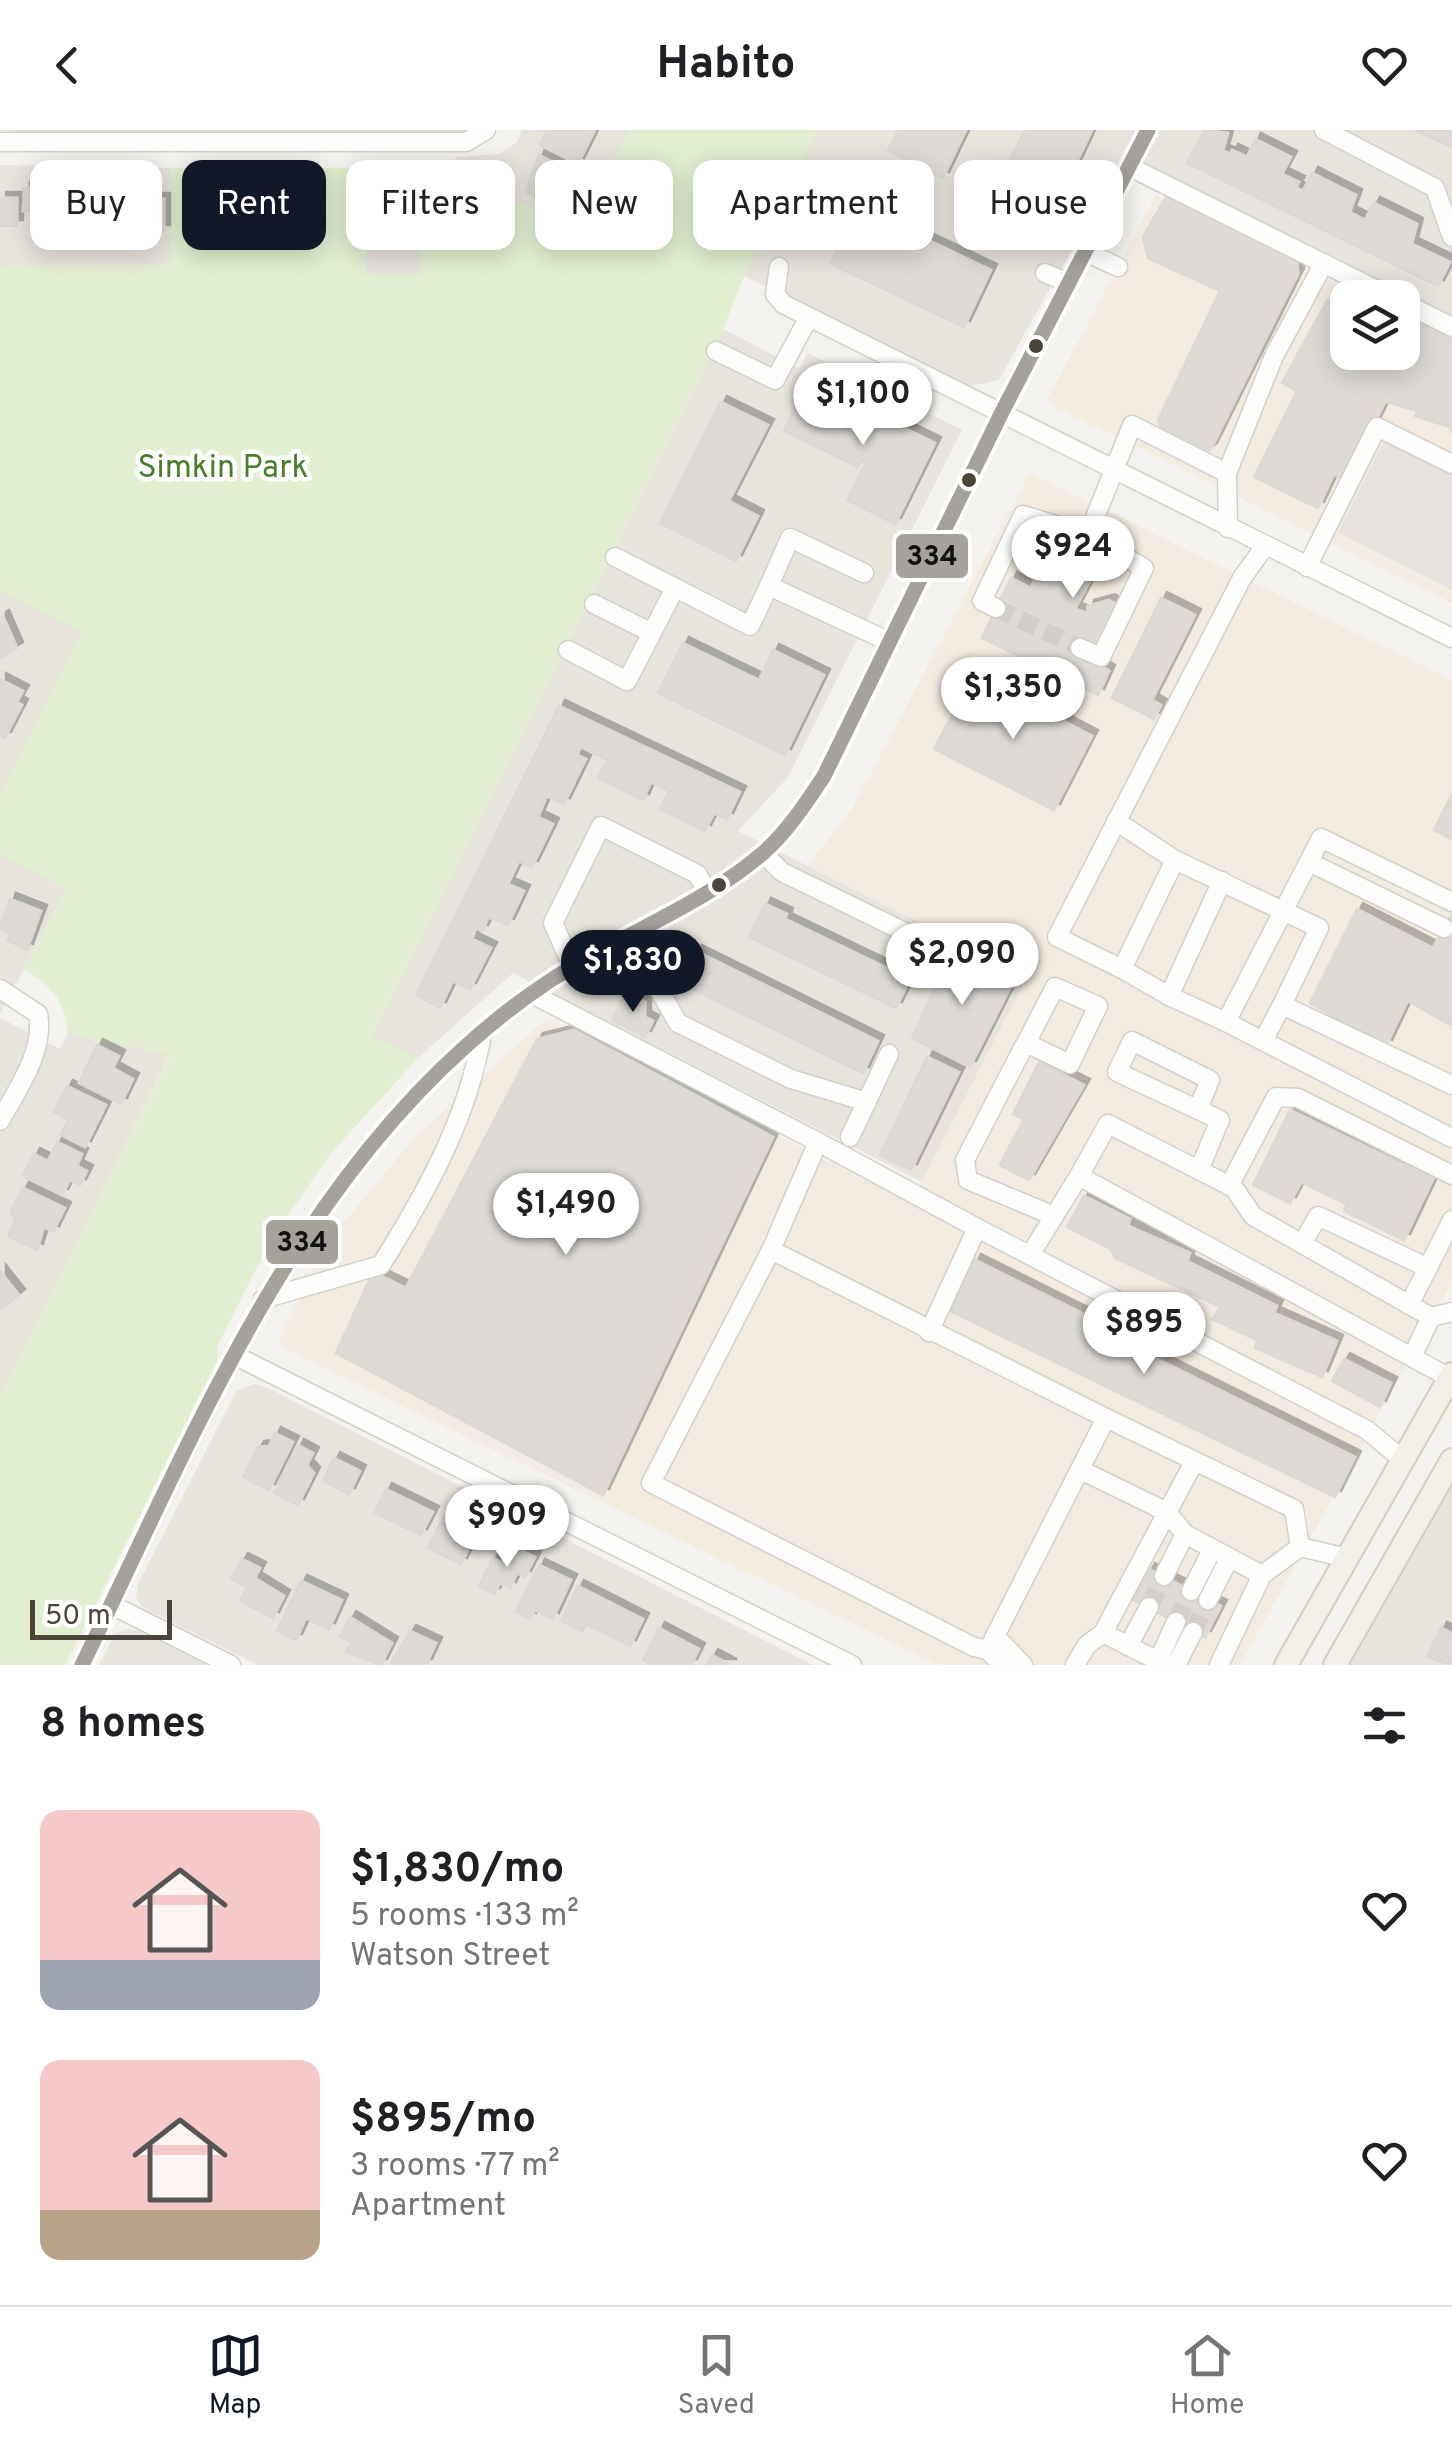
<!DOCTYPE html>
<html lang="en">
<head>
<meta charset="utf-8">
<style>
  body { margin:0; font-family:Overpass,sans-serif; background:#f6f6f6; color:#202124; height:100vh; display:flex; flex-direction:column; font-size:38px; white-space:nowrap }
  * { box-sizing:border-box; margin:0 }
  p { font-size:32px; color:#757577 }
  .icon { flex:none; width:55px; height:55px; fill:none; stroke:currentColor; stroke-width:2; stroke-linecap:round; stroke-linejoin:round }
  .map { position:relative; height:1535px; overflow:hidden }
  .sheet { display:flex; flex-direction:column; background:#fff; flex:1 }
  .sheet>* { flex:none }
  .top-card { position:absolute; left:30px; top:30px; width:1392px; height:90px; display:flex; gap:20px }
  .controls { position:absolute; left:1330px; top:150px; display:grid; gap:20px }
  .controls a { display:grid; place-items:center; width:90px; height:90px; border-radius:20px; background:#fff; box-shadow:0 5px 25px #0003; font-size:50px }
  .scale { position:absolute; left:30px; bottom:25px; width:142px; box-sizing:border-box; padding-left:10px; border:5px solid #4b4439; border-top:0; font-size:28px; line-height:35px; white-space:nowrap; color:#4b4439; -webkit-text-stroke:8px #fff; paint-order:stroke }
  .price { position:absolute; translate:-50% -85px; padding:0 22px; border-radius:35px; background:#fff; color:#222; font-size:32px; line-height:65px; filter:drop-shadow(0 2px 5px #0008) }
  .price::after { content:''; position:absolute; left:50%; top:60px; width:30px; height:22px; margin-left:-15px; background:inherit; clip-path:polygon(0 0,100% 0,50% 100%) }
  .price.selected { background:#111827; color:#fff }
  ul { padding:0; list-style:none }
  li { display:flex; align-items:center; gap:30px; height:250px; padding:0 40px }
  li span { display:grid; place-items:center; flex:none; width:280px; height:200px; border-radius:20px; color:#555 }
  li>.icon { margin-inline-start:auto }
  span .icon { width:120px; height:120px; fill:#fffc; stroke-width:1 }
  li b { font-size:42px }
  h2 { display:flex; justify-content:space-between; align-items:center; height:120px; padding:0 40px; font-size:42px }
  .pill { padding:0 35px; border-radius:20px; background:#fff; box-shadow:0 5px 25px #0003; font-size:35px; line-height:90px }
  .pill.selected { background:#111827; color:#fff }
  header { display:flex; justify-content:space-between; align-items:center; height:130px; padding:0 40px; background:#fff; font-size:45px; font-weight:700 }
  .tab-bar { display:flex; justify-content:space-around; align-items:center; height:140px; border-top:2px solid #e0e0e0; background:#fff; font-size:28px; color:#757577 }
  .tab-bar a { display:grid; justify-items:center; gap:5px }
  .tab-bar .selected { color:#111827 }
  .map>svg:first-child { display:block }
  .residential { fill:#e7e4dc }
  .commercial { fill:#f3ebdf }
  .green { fill:#e1eecf }
  .parking { fill:#e6e3df }
  .building { fill:#dedbd6; stroke:#dcd9d4; stroke-width:2.5; filter:url(#shadow) }
  .lines { fill:none; stroke-linecap:round; stroke-linejoin:round }
  .minor-tunnel { stroke:#d2cfca; stroke-width:18; stroke-dasharray:18 9; stroke-linecap:butt }
  .minor-casing { stroke:#d2d0cb; stroke-width:21 }
  .major-casing { stroke:#d6cebb; stroke-width:26 }
  .minor { stroke:#fdfdfc; stroke-width:18 }
  .major { stroke:#f2efe6; stroke-width:22 }
  .bus-1-casing { stroke:#fff; stroke-width:22 }
  .bus-1 { stroke:#a5a29c; stroke-width:15 }
  .bus-dot { fill:#4b4439; stroke:#fff; stroke-width:4 }
  .labels { text-anchor:middle; dominant-baseline:central; stroke-width:9; stroke-linejoin:round; paint-order:stroke }
  .park-label { font-size:32px; fill:#4a7f2a; stroke:#fff }
  .line-badge { stroke:#fff; stroke-width:4 }
  .pale-badge-label { font-size:28px; text-anchor:middle; font-weight:bold; fill:#111 }
</style>
</head>
<body>
<header><svg class="icon" aria-label="back" viewBox="0 0 24 24"><path d="M15 5l-7 7 7 7"/></svg>Habito<svg class="icon" aria-label="heart" viewBox="0 0 24 24"><path d="M12 20l-8-8c-3-5 5-10 8-4 3-6 11-1 8 4z"/></svg></header>
<div class="map">
<svg width="1452" height="1535" viewBox="0 0 1452 1535">
  <defs>
    <filter id="shadow"><feDropShadow dx="6" dy="-6" stdDeviation="0" flood-color="#0004"/></filter>
  </defs>
  <rect width="100%" height="100%" fill="#f4f2ee"/>
  <g class="residential">
    <polygon points="0,0 496,0 490,4 71,7"/>
    <polygon points="522,0 629,0 577,104 456,38 455,27 499,24 517,12"/>
    <polygon points="817,0 1452,0 1452,189 1123,28 999,250 970,256 744,146"/>
    <polygon points="0,35 171,38 172,134 0,136"/>
    <polygon points="723,199 799,238 808,223 962,300 788,647 738,701 1027,847 922,1052 513,843 418,928 371,907"/>
    <polygon points="0,459 83,501 0,667"/>
    <polygon points="0,725 67,759 0,884"/>
    <polygon points="0,888 60,919 68,903 170,924 0,1265"/>
    <polygon points="254,1254 268,1258 813,1535 258,1535 142,1477 136,1467 138,1454 237,1260"/>
    <polygon points="1452,1348 1452,1535 1345,1535"/>
    <polygon points="127,1499 141,1501 208,1535 99,1535 116,1503"/>
  </g>
  <g class="commercial">
    <polygon points="1156,65 1363,167 1348,168 1348,222 1402,222 1403,187 1452,211 1452,473 1046,272"/>
    <polygon points="1030,343 1452,550 1452,1152 1240,1535 939,1535 277,1215 327,1113 413,1009 546,889 911,1073 1027,847 807,736 852,679"/>
  </g>
  <path class="green" d="M629 0H817L744 146 723 199 371 906 418 928 332 1022 270 1111 217 1217 218 1229 65 1535H0V1265L170 925 68 903C64 869 53 857 24 840L67 759 0 725V667L82 501 0 459V136L171 134V38H456L577 103Z"/>
  <g class="parking">
    <rect x="366" y="57" width="53" height="87"/>
    <polygon points="1384,310 1452,343 1452,460 1338,403"/>
  </g>
  <g class="building">
    <polygon points="547,0 595,0 578,34 540,15"/>
    <polygon points="898,0 966,0 943,48 888,21"/>
    <polygon points="1025,0 1092,0 1045,98 990,71"/>
    <polygon points="1204,0 1228,3 1223,21 1230,24 1232,20 1247,27 1255,9 1291,27 1282,44 1299,52 1296,57 1303,61 1312,43 1356,65 1350,82 1365,90 1374,73 1417,94 1412,114 1450,132 1438,156 1187,33"/>
    <polygon points="1415,0 1452,0 1452,17"/>
    <polygon points="539,25 581,46 564,81 525,62"/>
    <polygon points="127,56 150,57 149,69 164,69 164,101 126,101"/>
    <polygon points="76,57 99,58 99,70 114,70 114,101 76,100"/>
    <polygon points="24,58 51,58 51,72 69,72 68,111 37,111 37,81 23,81"/>
    <polygon points="1167,65 1297,126 1298,144 1211,319 1204,324 1162,301 1158,290 1220,161 1148,128 1143,107"/>
    <rect x="0" y="68" width="17" height="28"/>
    <polygon points="858,77 991,140 964,197 831,134"/>
    <polygon points="1338,166 1348,170 1348,222 1402,222 1402,196 1409,186 1424,193 1346,351 1334,344 1318,378 1254,347 1297,261 1282,253 1328,169"/>
    <polygon points="1424,193 1452,207 1452,303 1450,297 1415,286 1417,281 1384,271"/>
    <polygon points="809,251 935,313 895,394 847,370 866,333 861,330 858,337 784,301"/>
    <polygon points="721,272 768,295 729,371 758,386 736,431 660,393"/>
    <polygon points="1049,423 1092,447 1075,479 1087,483 1088,476 1109,470 1117,475 1096,519 1058,503 1070,478 1030,459"/>
    <polygon points="1011,448 1070,478 1058,503 1083,514 1078,521 1109,541 1098,565 982,508"/>
    <polygon points="1161,468 1195,485 1152,570 1161,575 1154,589 1112,568"/>
    <polygon points="3,486 17,518 0,528 0,488"/>
    <polygon points="683,513 759,550 773,520 824,545 785,625 658,563"/>
    <polygon points="974,544 1092,606 1054,680 934,619"/>
    <polygon points="0,549 23,561 17,572 22,575 5,608 0,606"/>
    <polygon points="559,576 740,662 727,689 714,683 705,701 660,679 669,661 651,652 643,670 598,648 607,630 581,617 577,625 586,629 564,674 547,666 538,687 553,694 532,737 519,731 508,754 524,761 508,795 489,787 482,801 476,798 472,809 491,818 470,859 453,851 440,878 416,865"/>
    <polygon points="1452,664 1452,709 1434,700"/>
    <polygon points="10,769 41,781 27,820 7,810 10,803 0,798"/>
    <polygon points="765,774 787,784 785,789 910,849 896,878 749,807"/>
    <polygon points="1357,779 1433,818 1386,916 1310,873"/>
    <polygon points="1451,785 1452,785 1452,896 1405,869"/>
    <polygon points="953,819 1014,850 970,937 912,908"/>
    <polygon points="696,821 878,911 863,943 680,853"/>
    <polygon points="626,863 645,872 645,887 653,891 645,907 612,890"/>
    <polygon points="574,900 773,1007 603,1365 336,1223 373,1142 406,1158 537,909"/>
    <polygon points="97,915 119,926 113,938 133,949 121,974 79,953"/>
    <polygon points="927,927 959,942 911,1040 880,1025"/>
    <polygon points="1039,932 1084,955 1029,1050 1000,1035 1024,989 1013,984"/>
    <polygon points="67,956 106,975 85,1017 61,1005 68,990 54,982"/>
    <polygon points="1290,980 1406,1036 1408,1031 1435,1045 1404,1110 1344,1081 1347,1074 1301,1052 1290,1073 1253,1055"/>
    <polygon points="57,1012 82,1024 77,1036 87,1041 80,1055 70,1050 62,1065 23,1046 34,1024 48,1031"/>
    <polygon points="23,1058 65,1078 53,1102 44,1097 37,1120 8,1106 15,1091 11,1081"/>
    <polygon points="1084,1066 1130,1089 1128,1096 1190,1123 1187,1131 1277,1176 1274,1183 1337,1211 1322,1247 1255,1218 1257,1210 1212,1189 1221,1177 1115,1128 1111,1119 1067,1097"/>
    <polygon points="975,1130 1124,1204 1121,1211 1355,1327 1335,1367 950,1181"/>
    <polygon points="0,1141 19,1165 0,1180"/>
    <polygon points="1344,1229 1391,1253 1380,1277 1332,1251"/>
    <polygon points="275,1303 293,1312 269,1360 243,1347 258,1317 269,1316"/>
    <polygon points="298,1315 313,1323 307,1335 314,1343 298,1375 274,1363"/>
    <polygon points="334,1328 360,1341 349,1364 323,1351"/>
    <polygon points="386,1359 433,1382 421,1405 375,1383"/>
    <polygon points="444,1386 460,1394 456,1401 473,1409 461,1434 428,1418"/>
    <polygon points="511,1416 535,1427 525,1447 517,1443 510,1458 500,1453 494,1464 479,1456 493,1428 503,1433"/>
    <polygon points="242,1429 260,1438 255,1448 284,1466 273,1488 240,1471 247,1457 231,1449"/>
    <polygon points="539,1435 571,1450 553,1489 535,1480 530,1489 516,1482"/>
    <polygon points="1149,1439 1221,1476 1205,1507 1133,1470"/>
    <polygon points="301,1451 342,1470 329,1499 306,1488 296,1510 277,1501"/>
    <polygon points="578,1456 643,1489 630,1516 586,1494 582,1501 561,1491"/>
    <polygon points="350,1487 392,1513 381,1535 346,1522 351,1512 340,1507"/>
    <polygon points="659,1498 699,1519 691,1535 652,1535 643,1530"/>
    <polygon points="1441,1498 1452,1503 1452,1535 1427,1527"/>
    <polygon points="410,1501 436,1513 426,1535 390,1535"/>
    <polygon points="712,1525 731,1535 707,1535"/>
  </g>
  <g class="lines">
    <g class="minor-tunnel">
      <polyline points="996,478 1080,518"/>
      <polyline points="1149,1477 1164,1446"/>
      <polyline points="1176,1492 1191,1461"/>
      <polyline points="1193,1502 1208,1470"/>
    </g>
    <g class="minor-casing">
      <g id="minor">
        <polyline points="1324,0 1435,58 1452,107"/>
        <polyline points="0,12 466,12 486,0"/>
        <polyline points="1130,37 1393,168"/>
        <polyline points="1086,122 1118,137"/>
        <polyline points="779,137 775,164 783,174 1452,508"/>
        <polyline points="1045,143 1069,153"/>
        <polyline points="1402,172 1452,197"/>
        <polyline points="716,221 775,250 809,187"/>
        <polyline points="1228,398 1227,343 1274,226 1324,133"/>
        <polyline points="615,427 750,496 769,456"/>
        <polyline points="1307,437 1377,297 1452,334"/>
        <polyline points="864,443 790,408 769,456 890,512"/>
        <polyline points="594,474 652,503"/>
        <polyline points="996,478 982,471 1023,385 1088,405 1132,295 1227,343"/>
        <polyline points="1080,518 1101,527 1144,438 1088,405"/>
        <polyline points="568,520 627,551 675,458"/>
        <polyline points="1116,691 1175,730"/>
        <polyline points="763,723 782,742 925,812"/>
        <polyline points="1309,732 1444,798"/>
        <polyline points="1222,751 1169,866 1122,839 1175,730 1319,798 1282,875 1452,955"/>
        <polyline points="1452,772 1321,708 1226,892 1452,1008"/>
        <polyline points="629,807 678,893 791,949 867,972"/>
        <polyline points="573,838 553,793 601,696 697,744 708,762"/>
        <polyline points="1122,839 1057,807 1242,448 1265,416"/>
        <path d="M0 859 38 884C45 922 17 959 0 991"/>
        <polyline points="532,864 818,1012 771,1120 1106,1288"/>
        <polyline points="1169,866 1226,892"/>
        <polyline points="1264,909 1282,875"/>
        <polyline points="1026,913 1070,934 1098,876 1055,857 1026,913 1022,920 965,1030 968,1050 1054,1086"/>
        <polyline points="1198,979 1210,950 1132,911 1117,942 1220,990 1199,1040"/>
        <polyline points="850,1007 889,924"/>
        <polyline points="818,1012 977,1098 929,1202"/>
        <polyline points="1229,1056 1276,967 1298,968 1452,1045"/>
        <polyline points="977,1098 1367,1300 1403,1330"/>
        <polyline points="1302,1114 1318,1086 1428,1138"/>
        <polyline points="771,1120 651,1353 974,1517 988,1520 1106,1288 1294,1379 1300,1417"/>
        <polyline points="1030,1125 1079,1046"/>
        <path d="M263 1169 381 1135C426 1063 468 988 482 904"/>
        <polyline points="1409,1175 1452,1090"/>
        <polyline points="236,1226 852,1535"/>
        <polyline points="1412,1227 1431,1187"/>
        <polyline points="1450,1248 1079,1046 1108,994 1234,1058 1253,1086 1431,1187 1452,1182"/>
        <polyline points="1081,1340 1167,1382 1185,1404 1262,1445"/>
        <polyline points="1164,1446 1185,1404"/>
        <polyline points="1191,1461 1212,1420"/>
        <polyline points="1208,1470 1229,1429"/>
        <polyline points="112,1475 231,1535"/>
        <polyline points="1103,1503 1166,1535"/>
        <polyline points="997,1508 1023,1535"/>
        <polyline points="1128,1516 1149,1477"/>
        <polyline points="988,1520 1002,1535"/>
        <polyline points="1158,1531 1176,1492"/>
        <path d="M82 1535C192 1315 276 1091 460 921 485 898 515 874 543 855 613 807 698 780 763 723 788 701 807 673 824 646L1001 284 1148 0"/>
        <polyline points="1075,1535 1087,1515 1103,1503 1194,1332"/>
        <polyline points="1176,1535 1193,1502"/>
        <polyline points="1219,1535 1262,1445 1300,1417 1347,1428"/>
      </g>
    </g>
    <g class="major-casing">
      <g id="major">
        <polyline points="1286,1535 1452,1244"/>
        <polyline points="1335,1535 1452,1330"/>
      </g>
    </g>
    <use href="#minor" class="minor"/>
    <use href="#major" class="major"/>
    <g class="bus-1-casing">
      <path id="bus-1" d="M82 1535C188 1318 282 1080 466 916 506 880 548 849 595 824 652 792 713 766 763 723 788 701 806 673 824 646L1001 284 1148 0"/>
    </g>
    <use href="#bus-1" class="bus-1"/>
  </g>
  <g class="bus-dot">
    <circle cx="1036" cy="216" r="9"/>
    <circle cx="969" cy="350" r="9"/>
    <circle cx="719" cy="755" r="9"/>
  </g>
  <g class="labels">
    <g class="park-label">
      <text x="223" y="339">Simkin Park</text>
    </g>
  </g>
  <g class="line-badge">
    <rect x="894" y="402" width="76" height="48" rx="10" fill="#a5a29c"/>
    <rect x="264" y="1088" width="76" height="48" rx="10" fill="#a5a29c"/>
  </g>
  <g class="pale-badge-label">
    <text x="932" y="435">334</text>
    <text x="302" y="1121">334</text>
  </g>
</svg>
<div class="controls">
<a><svg class="icon" aria-label="layers" viewBox="0 0 24 24"><path d="M12 4l9 5-9 5-9-5zM3 14l9 5 9-5"/></svg></a>
</div>
<div class="scale">50 m</div>
<b class="price" style="left:863px;top:318px">$1,100</b>
<b class="price" style="left:1073px;top:471px">$924</b>
<b class="price" style="left:1013px;top:612px">$1,350</b>
<b class="price" style="left:962px;top:878px">$2,090</b>
<b class="price selected" style="left:633px;top:885px">$1,830</b>
<b class="price" style="left:566px;top:1128px">$1,490</b>
<b class="price" style="left:1144px;top:1247px">$895</b>
<b class="price" style="left:507px;top:1440px">$909</b>
<div class="top-card">
<a class="pill">Buy</a>
<a class="pill selected">Rent</a>
<a class="pill">Filters</a>
<a class="pill">New</a>
<a class="pill">Apartment</a>
<a class="pill">House</a>
</div>
</div>
<section class="sheet">
<h2>8 homes<svg class="icon" aria-label="filters" viewBox="0 0 24 24"><path d="M4 7h16M4 17h16"/><circle cx="9" cy="7" r="2"/><circle cx="15" cy="17" r="2"/></svg></h2>
<ul>
<li><span style="background:linear-gradient(#f6c9c9 75%,#9aa5b1 0)"><svg class="icon" aria-label="home" viewBox="0 0 24 24"><path d="M3 11l9-7 9 7M6 9v11h12V9"/></svg></span><div><b>$1,830/mo</b><p>5 rooms · 133 m²</p><p>Watson Street</p></div><svg class="icon" aria-label="heart" viewBox="0 0 24 24"><path d="M12 20l-8-8c-3-5 5-10 8-4 3-6 11-1 8 4z"/></svg></li>
<li><span style="background:linear-gradient(#f6c9c9 75%,#b9a48a 0)"><svg class="icon" aria-label="home" viewBox="0 0 24 24"><path d="M3 11l9-7 9 7M6 9v11h12V9"/></svg></span><div><b>$895/mo</b><p>3 rooms · 77 m²</p><p>Apartment</p></div><svg class="icon" aria-label="heart" viewBox="0 0 24 24"><path d="M12 20l-8-8c-3-5 5-10 8-4 3-6 11-1 8 4z"/></svg></li>
</ul>
</section>
<nav class="tab-bar">
<a class="selected"><svg class="icon" aria-label="map" viewBox="0 0 24 24"><path d="M3 6l6-2 6 2 6-2v14l-6 2-6-2-6 2zM9 4v14M15 6v14"/></svg>Map</a>
<a><svg class="icon" aria-label="saved" viewBox="0 0 24 24"><path d="M7 4h10v16l-5-4-5 4z"/></svg>Saved</a>
<a><svg class="icon" aria-label="home" viewBox="0 0 24 24"><path d="M3 11l9-7 9 7M6 9v11h12V9"/></svg>Home</a>
</nav>
</body>
</html>
